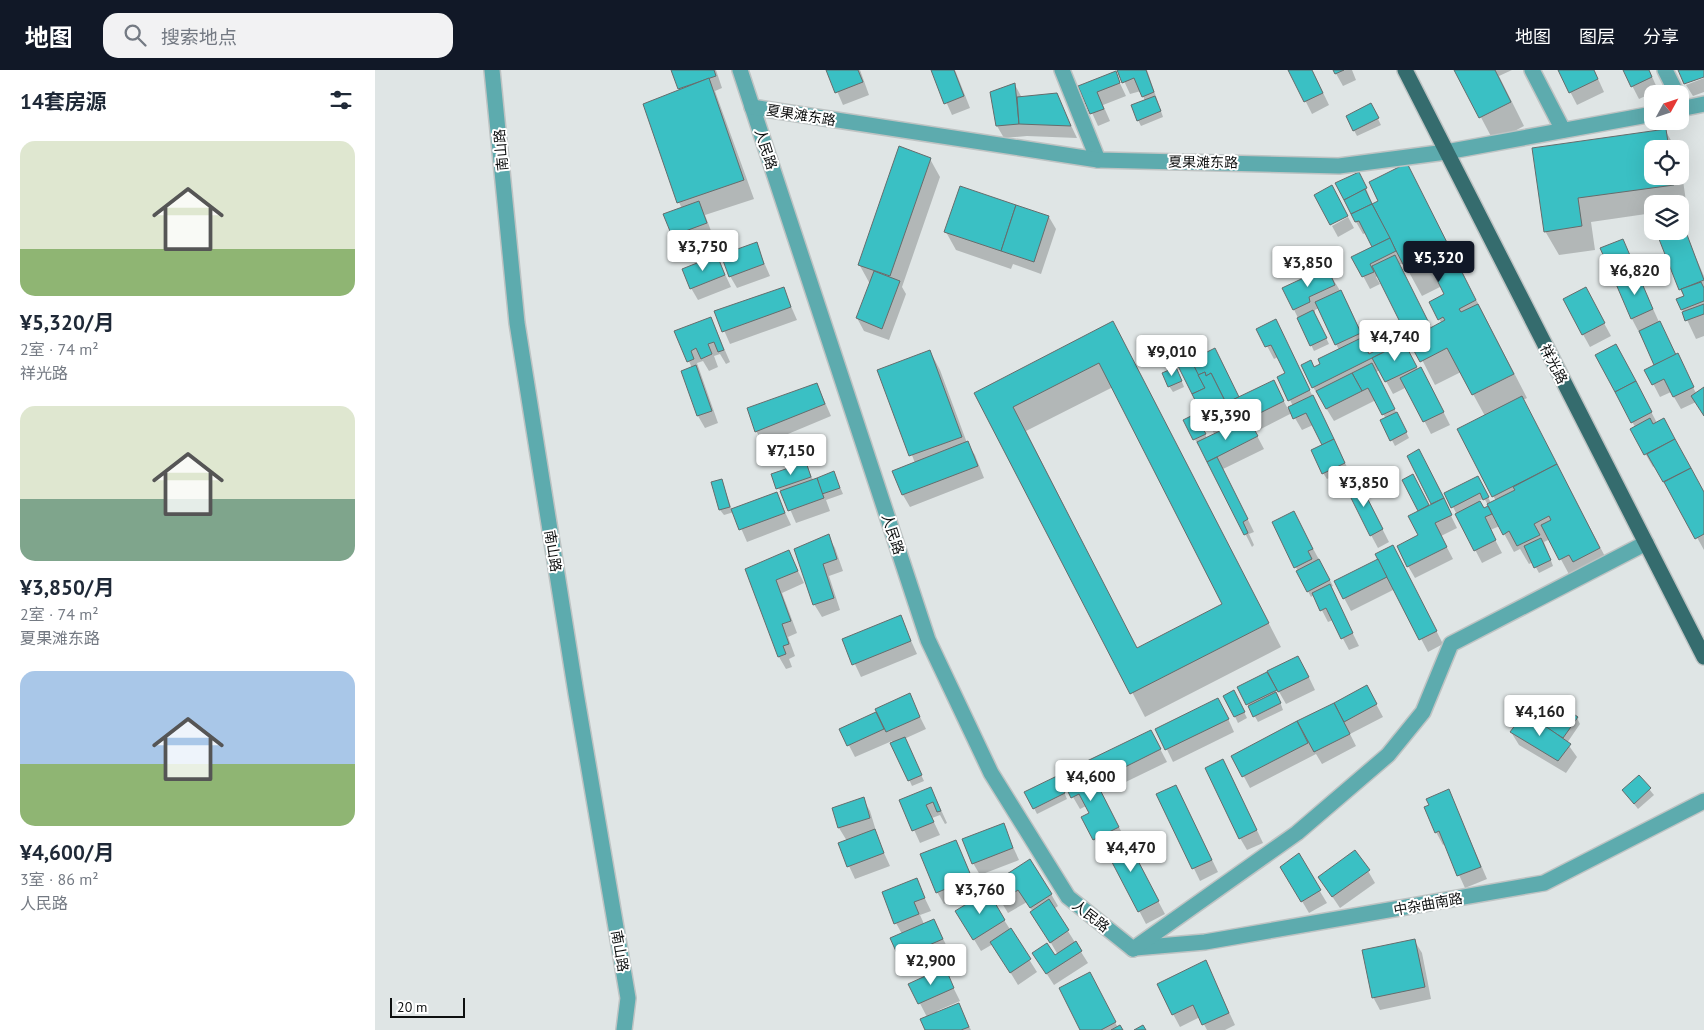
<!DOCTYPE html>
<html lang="zh">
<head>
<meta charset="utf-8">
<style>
  body { margin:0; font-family:"PT Sans","Noto Sans SC",sans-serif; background:#f2f2f3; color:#1f2937; height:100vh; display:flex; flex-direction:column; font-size:19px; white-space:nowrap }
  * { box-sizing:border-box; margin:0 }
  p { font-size:16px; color:#747a83 }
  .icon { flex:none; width:28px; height:28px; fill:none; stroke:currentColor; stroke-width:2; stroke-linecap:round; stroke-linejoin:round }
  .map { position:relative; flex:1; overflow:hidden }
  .panel { display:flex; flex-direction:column; background:#fff; width:375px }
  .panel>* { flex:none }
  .needle { width:32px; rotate:50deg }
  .buttons { position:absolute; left:1269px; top:15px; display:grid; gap:10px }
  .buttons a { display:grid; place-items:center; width:45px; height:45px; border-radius:10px; background:#fff; box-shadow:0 5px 20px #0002; font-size:25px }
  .scale { position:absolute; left:15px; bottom:12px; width:75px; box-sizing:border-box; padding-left:5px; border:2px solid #0e1010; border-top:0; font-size:14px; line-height:18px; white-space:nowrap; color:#0e1010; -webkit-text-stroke:4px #fff; paint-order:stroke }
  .price { position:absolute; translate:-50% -42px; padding:0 11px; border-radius:5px; background:#fff; color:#222; font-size:16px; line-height:32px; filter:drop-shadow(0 1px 2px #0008) }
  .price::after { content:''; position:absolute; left:50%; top:30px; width:15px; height:11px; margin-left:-8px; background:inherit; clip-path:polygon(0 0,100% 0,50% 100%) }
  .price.selected { background:#111827; color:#fff }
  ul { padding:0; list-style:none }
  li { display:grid; align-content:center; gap:10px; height:265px; padding:0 20px }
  li span { display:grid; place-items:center; height:155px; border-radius:15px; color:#555 }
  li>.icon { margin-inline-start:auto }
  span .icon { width:90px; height:90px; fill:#fffc; stroke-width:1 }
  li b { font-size:21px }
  h2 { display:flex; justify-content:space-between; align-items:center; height:60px; padding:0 20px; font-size:21px }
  header { display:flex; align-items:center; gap:30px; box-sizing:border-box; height:70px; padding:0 25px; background:#111827; color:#fff }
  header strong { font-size:24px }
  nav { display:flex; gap:28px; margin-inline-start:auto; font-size:18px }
  .search { width:350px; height:45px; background:#f2f2f3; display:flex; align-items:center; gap:12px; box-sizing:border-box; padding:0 18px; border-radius:15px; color:#747a83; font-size:19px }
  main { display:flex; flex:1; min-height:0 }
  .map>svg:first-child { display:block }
  .shadow { fill:#0003; fill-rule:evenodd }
  .building { fill:#3ac0c4; stroke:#666c6c; fill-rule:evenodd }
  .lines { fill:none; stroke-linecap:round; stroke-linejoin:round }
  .minor-casing { stroke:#bec3c3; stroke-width:18 }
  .major-casing { stroke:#bec3c3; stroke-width:18 }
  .minor { stroke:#5dabae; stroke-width:15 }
  .major { stroke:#356c6e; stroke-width:15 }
  .labels { text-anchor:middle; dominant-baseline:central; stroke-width:4; stroke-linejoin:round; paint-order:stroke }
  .street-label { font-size:14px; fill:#0e1010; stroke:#fff }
</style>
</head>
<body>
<header>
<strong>地图</strong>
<div class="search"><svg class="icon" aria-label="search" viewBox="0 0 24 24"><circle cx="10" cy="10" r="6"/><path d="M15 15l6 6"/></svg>搜索地点</div>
<nav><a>地图</a><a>图层</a><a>分享</a></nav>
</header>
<main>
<section class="panel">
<h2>14套房源<svg class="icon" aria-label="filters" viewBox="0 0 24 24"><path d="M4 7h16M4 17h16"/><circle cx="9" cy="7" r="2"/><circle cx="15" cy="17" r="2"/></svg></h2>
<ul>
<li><span style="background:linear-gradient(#dfe7d0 70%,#8fb573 0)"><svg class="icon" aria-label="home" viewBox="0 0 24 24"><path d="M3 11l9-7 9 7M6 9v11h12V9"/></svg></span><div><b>¥5,320/月</b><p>2室 · 74 m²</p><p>祥光路</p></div></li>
<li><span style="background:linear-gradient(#dfe7d0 60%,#7fa58c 0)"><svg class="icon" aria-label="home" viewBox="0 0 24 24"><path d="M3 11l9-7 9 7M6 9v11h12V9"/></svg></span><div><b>¥3,850/月</b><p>2室 · 74 m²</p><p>夏果滩东路</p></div></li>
<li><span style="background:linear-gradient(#a9c7e8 60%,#8fb573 0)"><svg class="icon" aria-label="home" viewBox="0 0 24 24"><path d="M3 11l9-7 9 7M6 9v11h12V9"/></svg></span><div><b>¥4,600/月</b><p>3室 · 86 m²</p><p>人民路</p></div></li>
</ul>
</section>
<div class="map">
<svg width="1329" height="960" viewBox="0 0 1329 960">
  <rect width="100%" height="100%" fill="#dfe5e5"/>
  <g class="shadow">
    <polygon points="298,0 341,0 347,18 340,21 379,129 330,145 338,166 305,178 290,145 307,139 304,132 305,21"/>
    <polygon points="453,0 485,0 494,25 468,35"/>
    <polygon points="557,0 580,0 595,38 577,45"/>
    <polygon points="744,0 772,0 788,47 766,56 763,50 770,31 766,21 755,24"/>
    <polygon points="915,0 937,0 954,35 937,44"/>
    <polygon points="959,0 977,0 981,10 968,16"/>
    <polygon points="1081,0 1137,0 1124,6 1149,56 1119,72"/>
    <polygon points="1184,0 1219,0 1229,22 1202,35"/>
    <polygon points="1249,0 1274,0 1283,20 1264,29"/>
    <polygon points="740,3 751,26 728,35 735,51 723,56 705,16"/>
    <polygon points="1329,8 1329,22 1318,26 1311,15"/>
    <polygon points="640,15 647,28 681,24 702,68 652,66 629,68 622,56"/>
    <polygon points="996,35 1006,55 982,66 972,47"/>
    <polygon points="1290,60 1301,79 1278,79 1278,106 1305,106 1305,90 1312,138 1305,139 1305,134 1278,134 1278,143 1216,152 1220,180 1184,185 1170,161 1158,79"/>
    <polygon points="555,89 565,107 527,217 531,224 514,270 489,261 482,248 495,214 484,194"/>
    <path d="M1031 94 1152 328 1148 330 1235 496 1196 508 1175 469 1169 472 1178 496 1164 503 1158 492 1154 494 1145 479 1139 482 1125 456 1115 460 1127 483 1107 493 1078 437 1103 408 1116 433 1121 431 1084 360 1110 346 1086 302 1060 315 1004 206 1001 207 1005 214 995 219 978 187 998 177 991 163 988 164 981 152 987 109 998 135 1004 131ZM1029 193 1047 226 1067 216 1071 224 1055 232 1067 254 1057 259 1024 195ZM1109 428 1114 437 1109 440 1104 431Z"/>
    <polygon points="674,147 681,159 666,204 638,194 636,199 581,180 571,162"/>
    <polygon points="973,147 979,158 963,167 957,156"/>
    <polygon points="1307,156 1329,206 1329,266 1321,269 1307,239 1309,227 1305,219 1305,157"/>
    <polygon points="1247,170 1284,252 1321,323 1329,318 1329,345 1321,332 1306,339 1296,322 1285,327 1271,300 1281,295 1257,249"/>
    <polygon points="381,174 395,206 362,218 355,206"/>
    <polygon points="342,187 356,217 323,230 316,218"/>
    <polygon points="952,199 973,234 992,275 990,276 994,285 1026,266 1043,300 1053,311 1075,355 1056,364 1032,317 1018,324 1005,300 1001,302 1034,368 1020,376 1007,351 1011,349 1001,330 959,351 938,317 939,298 964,280 944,238 940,240 940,245 954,274 939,281 909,219"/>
    <polygon points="408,218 422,250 355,274 341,242"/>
    <polygon points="1189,230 1217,231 1236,266 1215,277"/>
    <polygon points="336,248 355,292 351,294 345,284 339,286 343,297 334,301 328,291 322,293 343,353 330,358 323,346 307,301 317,298 301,262"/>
    <polygon points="883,259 907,263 973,399 952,409 948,403 949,376 938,355 927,360 917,343 880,362 889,379 848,399 879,462 874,464 879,475 877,477 825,374 823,375 810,351 820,345 832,368 840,365 834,355 864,328 905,324 913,339 918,336 915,330 911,304 903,287 899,289"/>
    <path d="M751 277 906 577 770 647 601 323ZM738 317 849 535 762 579 651 361Z"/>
    <polygon points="555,281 565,300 592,373 600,385 609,408 535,437 528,425 540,393 504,300"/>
    <polygon points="1222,285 1248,288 1282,353 1295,362 1329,424 1329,480 1294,417 1281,395 1278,397 1256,359 1260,357"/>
    <polygon points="804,304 809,317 798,322 794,316"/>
    <polygon points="442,314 456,346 389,374 381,361"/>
    <polygon points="1033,386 1050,393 1082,458 1066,466 1078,489 1040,508 1033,496 1044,466 1045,441 1029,410 1041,411 1054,437 1058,435"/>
    <polygon points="431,393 438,410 459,403 468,424 451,430 455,441 421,453 408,423 403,418"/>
    <polygon points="347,411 357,440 401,423 416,455 372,472 359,442 349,445 345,440 338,413"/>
    <polygon points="989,423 1014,472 1003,478 996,465"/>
    <polygon points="898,452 925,454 958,516 955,517 984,576 974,580 958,550 953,552 939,525 936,527"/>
    <polygon points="453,466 460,478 468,501 454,506 465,540 447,547 439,534"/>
    <polygon points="413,481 429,513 407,523 422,563 413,567 420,586 414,589 417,597 411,599 404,587 371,500"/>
    <polygon points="1025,489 1068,574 1053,582 1020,519 976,541 960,511"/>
    <polygon points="525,546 542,584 486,607 468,569"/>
    <polygon points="930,599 940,620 911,634 903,620 901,621 908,640 883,652 864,618 895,604"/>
    <polygon points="992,617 1008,647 975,664 981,676 947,694 941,684 875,718 858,686"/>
    <polygon points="534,625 551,659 529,669 549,711 537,716 517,671 480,687 466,660 503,643"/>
    <polygon points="850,626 862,628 872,648 863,653"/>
    <polygon points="850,642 859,662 798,692 782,659"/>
    <polygon points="1202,648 1205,654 1192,673 1202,687 1191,703 1144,675 1136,662 1170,657"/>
    <polygon points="782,673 792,692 730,722 723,710"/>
    <polygon points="855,703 888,773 872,780 865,768"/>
    <polygon points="1264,707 1279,725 1263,739 1248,720"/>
    <polygon points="718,708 790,844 771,854 732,779 726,782 719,769 715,744 711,736 705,739 698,727"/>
    <polygon points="685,713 692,729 662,744 659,738"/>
    <polygon points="801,716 843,802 825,811 783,724"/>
    <polygon points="556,718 572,753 570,754 565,745 557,748 565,765 545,773 526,731"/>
    <polygon points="1074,721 1112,809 1090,818 1070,774 1068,775 1061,762"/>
    <polygon points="488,729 495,741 501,761 499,761 515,796 480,809 464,774 472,771 464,758 458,738"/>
    <polygon points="628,755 644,790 605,805 598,793"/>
    <polygon points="581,771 603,821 569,834 562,822"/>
    <polygon points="923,785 952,833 934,843 907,797"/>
    <polygon points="993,801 1000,813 965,838 944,807"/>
    <polygon points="541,810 556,841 545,845 549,854 559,850 574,881 532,899 525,887 527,864 521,853"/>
    <polygon points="616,815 676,824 683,836 679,839 713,893 679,915 666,895 683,885 652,832 633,843"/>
    <polygon points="612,823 662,902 643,915 618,874 606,881 589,853"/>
    <polygon points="1039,870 1047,883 1056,929 1005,940 998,927"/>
    <polygon points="831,892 860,955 850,960 832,960 825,947 805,957 798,944"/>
    <polygon points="569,899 585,931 562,941 563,943 584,935 596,960 551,960 552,947 535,914"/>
    <polygon points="722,916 743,958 746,960 707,960"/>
  </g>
  <g class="building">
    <polygon points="296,0 339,0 341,6 303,19"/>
    <polygon points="451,0 483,0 488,12 460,23"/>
    <polygon points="556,0 579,0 589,26 569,34"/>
    <polygon points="742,0 771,0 779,22 767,27 759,8 747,13"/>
    <polygon points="913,0 937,0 948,23 929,32"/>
    <polygon points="958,0 969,0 960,4"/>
    <polygon points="1079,0 1120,0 1136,32 1104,48"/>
    <polygon points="1183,0 1219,0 1223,9 1194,23"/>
    <polygon points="1248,0 1274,0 1277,7 1256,17"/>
    <polygon points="1303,0 1329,0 1329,7 1309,14"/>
    <polygon points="741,1 745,13 722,22 729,39 715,44 703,16"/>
    <polygon points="334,8 369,110 302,133 268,34"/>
    <polygon points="640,13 644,54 621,56 615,22"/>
    <polygon points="682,23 696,56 644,54 642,27"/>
    <polygon points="780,26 786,41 762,51 756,35"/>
    <polygon points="996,33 1004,48 978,61 971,46"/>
    <polygon points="1291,59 1294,79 1278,79 1278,106 1298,106 1299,115 1203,128 1207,156 1169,162 1157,78"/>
    <polygon points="524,76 556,88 515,206 483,195"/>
    <polygon points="1032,93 1101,230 1084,239 1086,242 1103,234 1139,304 1097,325 1072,278 1045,292 1033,270 1070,250 1068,247 1063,250 1054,232 1069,224 1053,192 1032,202 997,134 1003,131 994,112"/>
    <polygon points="984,102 992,118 969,130 960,113"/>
    <polygon points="957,115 973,146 955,155 939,125"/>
    <polygon points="585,116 641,135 626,181 569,162"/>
    <polygon points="990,119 997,134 976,144 969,130"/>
    <polygon points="324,131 332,153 297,166 288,144"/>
    <polygon points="997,134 1015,168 997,177 984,151 980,152 976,144"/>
    <polygon points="641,135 674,146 659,192 626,181"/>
    <polygon points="1308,154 1329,210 1304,220 1282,164 1289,161 1305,161 1305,155"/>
    <polygon points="1015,168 1021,181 995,194 999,202 987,207 976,187"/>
    <polygon points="1248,169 1263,204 1241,214 1225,178"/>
    <polygon points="382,172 389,194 354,207 346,185"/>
    <polygon points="342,185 350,205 315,219 307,199"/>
    <polygon points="1020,185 1055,255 1032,266 997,196"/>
    <polygon points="952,197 960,215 934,227 935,232 918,240 907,218"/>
    <polygon points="499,201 525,211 507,259 481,248"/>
    <polygon points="1263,204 1278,239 1256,249 1241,214"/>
    <polygon points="1326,212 1329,218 1329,231 1306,240 1301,229 1309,226 1306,219"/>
    <polygon points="409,217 416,237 347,262 339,241"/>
    <polygon points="1211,217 1230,253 1207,265 1188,229"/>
    <polygon points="966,220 986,263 960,275 940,232"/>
    <polygon points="1329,234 1329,244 1310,251 1307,242"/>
    <polygon points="938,240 952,268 935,276 922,248"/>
    <polygon points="336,247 349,280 343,282 339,272 333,274 337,284 326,289 321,278 316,281 319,289 312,292 299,261"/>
    <polygon points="901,249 935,320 913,331 902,307 910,303 896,275 890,277 881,259"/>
    <path d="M738 251 894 553 755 624 599 323ZM724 293 847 534 762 578 638 337Z"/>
    <polygon points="1285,251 1301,285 1279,295 1264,261"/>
    <polygon points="1019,252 1029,272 937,318 926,295 936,290 939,297 945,294 943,289 986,268 994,284 1000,281 992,266"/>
    <polygon points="1029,272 1042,297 1010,312 997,288"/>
    <polygon points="1241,274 1261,311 1240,322 1220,285"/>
    <polygon points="840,278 864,327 851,333 836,303 831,306 830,302 823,305 816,290"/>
    <polygon points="555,280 587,367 534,386 502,300"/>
    <polygon points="1303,283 1319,317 1298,327 1289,309 1277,315 1269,300"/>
    <polygon points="816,290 830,318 817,324 803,296"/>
    <polygon points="997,293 1020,339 1007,345 993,318 987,321 977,303"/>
    <polygon points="321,295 337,341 322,346 306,301"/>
    <polygon points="801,297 807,311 793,317 787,303"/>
    <polygon points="1046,297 1069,342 1048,352 1025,308"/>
    <polygon points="830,302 831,306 836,303 851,333 899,310 909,331 853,359 848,348 833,356 817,324 830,318 823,305"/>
    <polygon points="977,303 987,321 951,339 941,321"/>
    <polygon points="1261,311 1277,342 1256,353 1240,322"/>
    <polygon points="442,313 450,334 380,362 372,338"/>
    <polygon points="1329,317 1329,346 1316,326"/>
    <polygon points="938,325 959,369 947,375 931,343 918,349 913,337"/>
    <polygon points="1147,326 1182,394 1117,427 1082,359"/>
    <polygon points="1022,342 1032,362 1015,371 1005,350"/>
    <polygon points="820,344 831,364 818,370 808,350"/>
    <polygon points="1275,348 1278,354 1289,348 1300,369 1269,385 1255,359"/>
    <polygon points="875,352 883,366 832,392 822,372 851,358 853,362"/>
    <polygon points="959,369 970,393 947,404 936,380"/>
    <polygon points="1300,369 1316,398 1288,412 1272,384"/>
    <polygon points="593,371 603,396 527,425 517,401"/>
    <polygon points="1044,379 1069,428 1056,434 1032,386"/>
    <polygon points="842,387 873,449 868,452 873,463 869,465 832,392"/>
    <polygon points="431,392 436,407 401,419 396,404"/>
    <polygon points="1182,394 1225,478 1198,492 1194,485 1184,490 1166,455 1176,450 1174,446 1159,454 1165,465 1142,476 1134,461 1128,465 1112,434 1140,420 1138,417"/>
    <polygon points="1316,398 1329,422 1329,464 1320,469 1289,412"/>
    <polygon points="459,401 465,418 447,424 442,408"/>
    <polygon points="1038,404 1054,435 1043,441 1027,410"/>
    <polygon points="1103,406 1114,427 1108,430 1105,423 1076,438 1069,423"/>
    <polygon points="442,408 449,428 413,441 405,421"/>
    <polygon points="347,409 355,437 344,440 336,412"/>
    <polygon points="983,410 1008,459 995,466 970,416"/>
    <polygon points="402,422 410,443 364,460 356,439"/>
    <polygon points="1069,428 1077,445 1060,453 1072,477 1032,497 1022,476 1043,465 1033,446"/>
    <polygon points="1105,431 1109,438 1113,436 1117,444 1110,447 1121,470 1099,481 1080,444"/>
    <polygon points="919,441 938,479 933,481 937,489 919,498 897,452"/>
    <polygon points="454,464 462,489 448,494 459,528 438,535 419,479"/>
    <polygon points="1166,468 1176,490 1159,498 1149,476"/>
    <polygon points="1018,475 1062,561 1044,570 1000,484"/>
    <polygon points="414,480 423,501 401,510 416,551 407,554 414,574 408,576 411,584 403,587 370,499"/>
    <polygon points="944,489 955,510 932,522 921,501"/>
    <polygon points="1003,489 1012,507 968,529 959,511"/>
    <polygon points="955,514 978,563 966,569 951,538 945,541 937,523"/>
    <polygon points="526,545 536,571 477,595 467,569"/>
    <polygon points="923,586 934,607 903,622 892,601"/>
    <polygon points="892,602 902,620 871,635 862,617"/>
    <polygon points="992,615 1002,634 969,652 959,633"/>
    <polygon points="859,620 870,642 859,647 848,626"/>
    <polygon points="901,622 906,633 878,647 873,636"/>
    <polygon points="535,623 545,647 511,662 500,639"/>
    <polygon points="843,628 854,649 790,680 780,659"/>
    <polygon points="959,633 975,664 939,682 922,651"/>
    <polygon points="1184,634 1203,647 1188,668 1169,656"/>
    <polygon points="501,642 509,659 472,676 464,659"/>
    <polygon points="1150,642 1196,674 1183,691 1135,662"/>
    <polygon points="922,651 933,673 867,707 856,686"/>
    <polygon points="776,660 786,679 722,711 712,691"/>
    <polygon points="530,667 547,705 533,711 515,673"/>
    <polygon points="848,689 882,760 864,769 830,698"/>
    <polygon points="712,694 744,757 718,770 706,747 714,743 704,724 696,728 686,707"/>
    <polygon points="1264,705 1276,718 1259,734 1247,720"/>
    <polygon points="682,706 690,723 658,739 649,722"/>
    <polygon points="801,715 837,790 817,799 781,724"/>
    <polygon points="556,717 566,741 562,742 558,732 551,735 559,752 537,761 524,730"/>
    <polygon points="1074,719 1106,797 1082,806 1064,761 1060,763 1049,737 1054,735 1051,729"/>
    <polygon points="489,727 495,748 463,758 457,738"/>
    <polygon points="629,753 638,778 597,794 587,769"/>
    <polygon points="500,759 509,783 472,797 463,773"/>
    <polygon points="749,764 784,831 763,842 728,775"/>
    <polygon points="581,770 597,808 561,823 545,784"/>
    <polygon points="980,780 995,800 957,827 943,807"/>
    <polygon points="924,783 946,820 926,832 905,797"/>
    <polygon points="655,789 677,824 655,838 643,820 625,832 615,815"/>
    <polygon points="542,808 550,828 539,832 544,844 519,854 507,822"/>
    <polygon points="613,821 630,850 598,870 580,841"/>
    <polygon points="674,829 694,860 675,873 655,842"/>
    <polygon points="559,849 568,869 524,888 515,868"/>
    <polygon points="636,858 656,889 635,903 615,872"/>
    <polygon points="1040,869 1050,917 997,928 987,880"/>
    <polygon points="701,871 707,881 671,904 657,883 672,873 680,885"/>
    <polygon points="831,890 854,943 827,955 818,935 797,945 782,914"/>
    <polygon points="570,897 579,918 543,934 533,914"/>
    <polygon points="715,902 741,952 726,960 705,960 684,918"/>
    <polygon points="584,933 594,957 586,960 550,960 545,949"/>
    <polygon points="745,955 748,960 736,960"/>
    <polygon points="768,955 771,960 759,960"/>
  </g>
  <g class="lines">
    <g class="minor-casing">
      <g id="minor">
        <polyline points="117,0 142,253 201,623 253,928 249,960"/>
        <polyline points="365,0 553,570 616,703 693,827 758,879"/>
        <polyline points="687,0 723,90"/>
        <polyline points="1157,0 1188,60"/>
        <polyline points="1290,0 1302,24"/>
        <polyline points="377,37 723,90 964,96 1071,82 1278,44"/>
        <polyline points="1305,39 1329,34"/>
        <polyline points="760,878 830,872 1169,813 1329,731"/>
        <polyline points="758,879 922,763 1013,685 1048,642 1076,574 1271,473"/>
      </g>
    </g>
    <g class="major-casing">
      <polyline id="major" points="1030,0 1329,587"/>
    </g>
    <use href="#minor" class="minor"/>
    <use href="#major" class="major"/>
  </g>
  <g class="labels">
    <g class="street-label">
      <text transform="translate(426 45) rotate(9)">夏果滩东路</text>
      <text transform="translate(391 79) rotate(72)">人民路</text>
      <text transform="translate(126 80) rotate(-95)">南山路</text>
      <text transform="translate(828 92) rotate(1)">夏果滩东路</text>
      <text transform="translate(1179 294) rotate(63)">祥光路</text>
      <text transform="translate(518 464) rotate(72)">人民路</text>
      <text transform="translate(178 481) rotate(81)">南山路</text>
      <text transform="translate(1053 834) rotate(-10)">中杂曲南路</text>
      <text transform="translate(716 846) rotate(38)">人民路</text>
      <text transform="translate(245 881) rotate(80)">南山路</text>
    </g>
  </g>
</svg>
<div class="buttons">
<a><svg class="needle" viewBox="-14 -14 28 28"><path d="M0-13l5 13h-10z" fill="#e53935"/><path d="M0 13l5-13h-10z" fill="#747a83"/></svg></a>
<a><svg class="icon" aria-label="locate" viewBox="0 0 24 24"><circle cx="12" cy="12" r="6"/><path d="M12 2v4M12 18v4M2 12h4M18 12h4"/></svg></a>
<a><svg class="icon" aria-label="layers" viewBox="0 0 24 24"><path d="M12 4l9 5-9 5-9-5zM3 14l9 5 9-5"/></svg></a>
</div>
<div class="scale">20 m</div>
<b class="price" style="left:328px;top:202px">¥3,750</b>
<b class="price selected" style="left:1064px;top:213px">¥5,320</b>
<b class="price" style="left:933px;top:218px">¥3,850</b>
<b class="price" style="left:1260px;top:226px">¥6,820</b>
<b class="price" style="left:1020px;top:292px">¥4,740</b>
<b class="price" style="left:797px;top:307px">¥9,010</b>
<b class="price" style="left:851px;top:371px">¥5,390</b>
<b class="price" style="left:416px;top:406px">¥7,150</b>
<b class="price" style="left:989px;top:438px">¥3,850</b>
<b class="price" style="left:1165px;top:667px">¥4,160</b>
<b class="price" style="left:716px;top:732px">¥4,600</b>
<b class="price" style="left:756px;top:803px">¥4,470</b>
<b class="price" style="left:605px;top:845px">¥3,760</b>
<b class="price" style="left:556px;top:916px">¥2,900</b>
</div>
</main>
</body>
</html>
